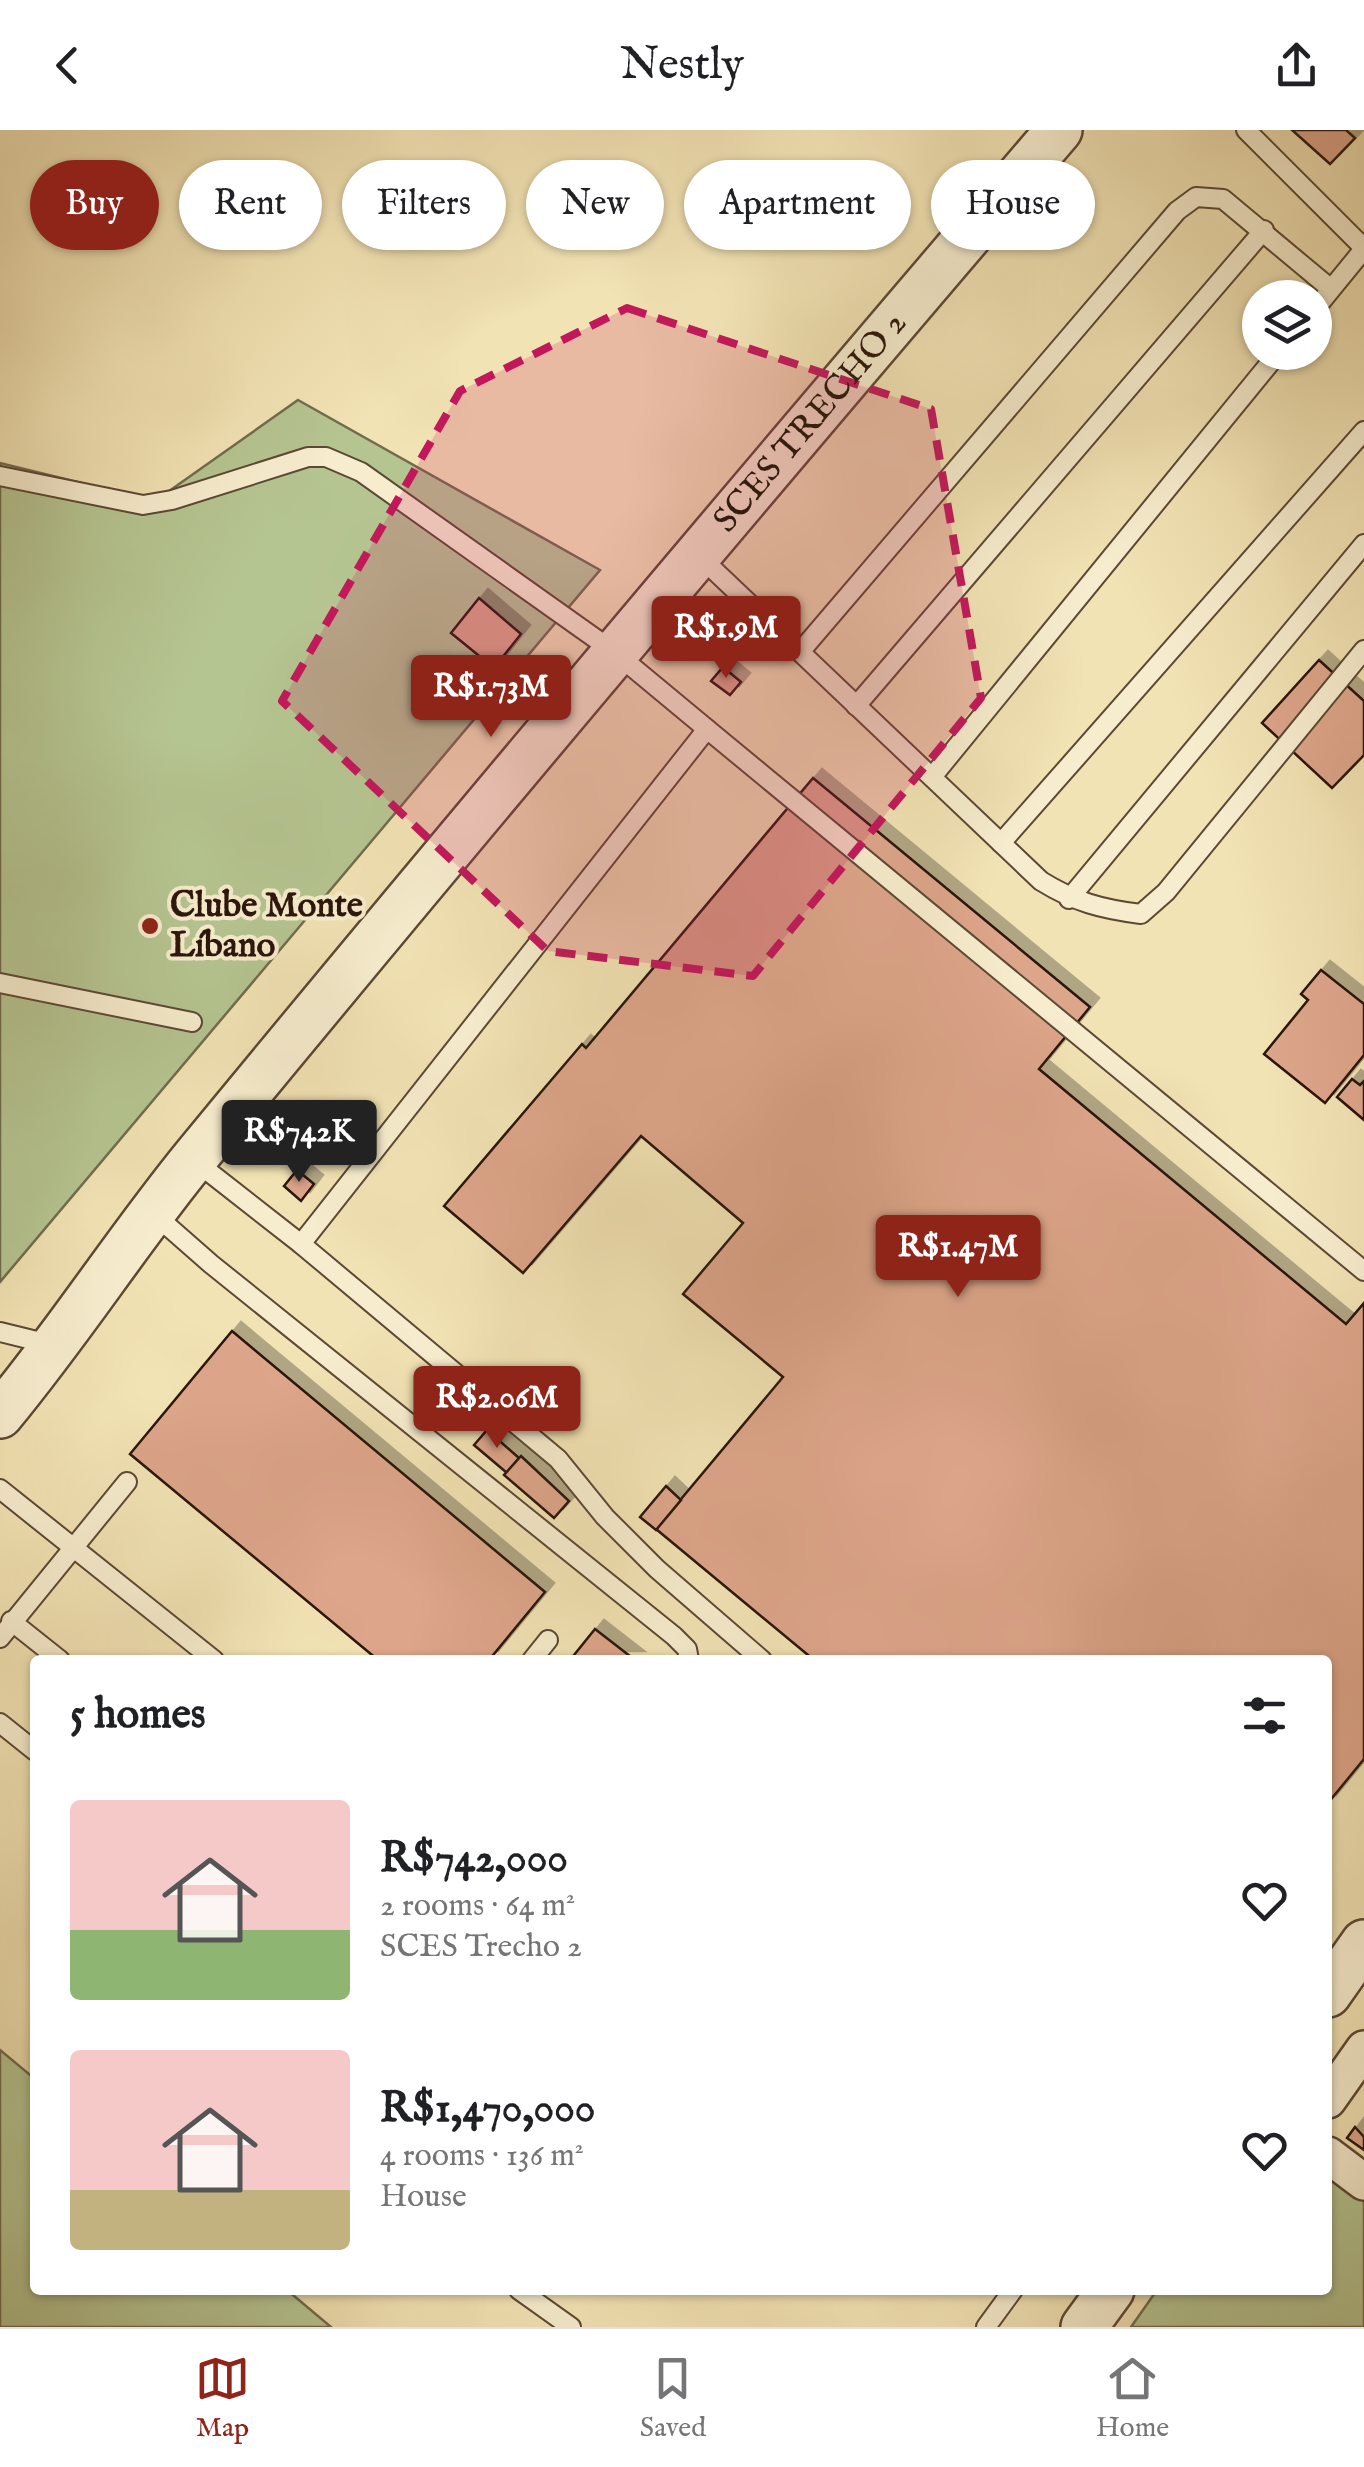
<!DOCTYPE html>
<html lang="en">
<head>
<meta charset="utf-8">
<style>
  body { margin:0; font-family:"IM FELL English",serif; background:#f2f2f2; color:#202124; height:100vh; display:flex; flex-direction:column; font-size:38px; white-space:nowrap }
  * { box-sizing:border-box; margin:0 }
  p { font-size:32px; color:#757577 }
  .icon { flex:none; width:55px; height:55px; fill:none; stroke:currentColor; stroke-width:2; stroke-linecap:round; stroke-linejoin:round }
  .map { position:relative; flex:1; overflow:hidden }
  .sheet { position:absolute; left:30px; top:1525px; width:1302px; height:640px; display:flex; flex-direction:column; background:#fff; border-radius:10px; box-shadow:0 2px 8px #0004 }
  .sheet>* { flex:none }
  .banner { position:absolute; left:30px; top:30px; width:1305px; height:90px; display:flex; gap:20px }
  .fabs { position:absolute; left:1242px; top:150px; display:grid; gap:20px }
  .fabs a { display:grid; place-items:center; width:90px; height:90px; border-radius:50%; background:#fff; box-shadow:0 2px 8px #0004; font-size:50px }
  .price { position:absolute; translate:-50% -85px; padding:0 22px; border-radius:10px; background:#8f2418; color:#fff; font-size:32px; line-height:65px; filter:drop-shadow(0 2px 5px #0008) }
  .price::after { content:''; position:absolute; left:50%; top:60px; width:30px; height:22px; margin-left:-15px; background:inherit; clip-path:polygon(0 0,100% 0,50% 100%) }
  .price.active { background:#222; color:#fff }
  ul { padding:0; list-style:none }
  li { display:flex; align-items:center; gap:30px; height:250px; padding:0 40px }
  li span { display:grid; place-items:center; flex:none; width:280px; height:200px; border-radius:10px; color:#555 }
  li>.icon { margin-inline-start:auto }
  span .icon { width:120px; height:120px; fill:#fffc; stroke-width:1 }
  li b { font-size:42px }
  h2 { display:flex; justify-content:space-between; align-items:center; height:120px; padding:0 40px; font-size:42px }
  .pill { padding:0 35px; border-radius:45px; background:#fff; box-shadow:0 2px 8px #0004; font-size:35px; line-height:90px }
  .pill.active { background:#8f2418; color:#fff }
  header { display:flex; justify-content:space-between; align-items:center; height:130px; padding:0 40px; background:#fff; font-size:45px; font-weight:600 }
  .menu { display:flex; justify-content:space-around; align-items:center; height:140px; border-top:2px solid #e0e0e0; background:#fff; font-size:28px; color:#757577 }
  .menu a { display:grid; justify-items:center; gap:5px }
  .menu .active { color:#8f2418 }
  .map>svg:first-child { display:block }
  .green { fill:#b5c591; stroke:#706c4e; stroke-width:2.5 }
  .building { fill:#dda58a; stroke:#2a140a; stroke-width:2.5; filter:url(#shadow) }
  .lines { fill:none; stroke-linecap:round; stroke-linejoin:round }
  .service-casing { stroke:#5c4834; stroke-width:22 }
  .minor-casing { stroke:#5c4834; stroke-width:40 }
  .tertiary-casing { stroke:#5c4834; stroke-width:50 }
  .service { stroke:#f7edce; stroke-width:18 }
  .minor { stroke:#f7edce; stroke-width:35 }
  .tertiary { stroke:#f7edce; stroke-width:45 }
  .marked { fill:#c2185b; fill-opacity:0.2; stroke:#c2185b; stroke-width:8; stroke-dasharray:20 12; stroke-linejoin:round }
  .poi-dot { fill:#8f2418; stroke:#f7edce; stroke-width:4 }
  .labels { text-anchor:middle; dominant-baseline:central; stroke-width:8; stroke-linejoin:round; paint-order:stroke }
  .street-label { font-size:35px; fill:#2a140a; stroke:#f7edce }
  .poi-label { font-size:35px; font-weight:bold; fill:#2a140a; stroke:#f7edce; text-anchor:start }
</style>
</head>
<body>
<header><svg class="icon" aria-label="back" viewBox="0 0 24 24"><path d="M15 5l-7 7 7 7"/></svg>Nestly<svg class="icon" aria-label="share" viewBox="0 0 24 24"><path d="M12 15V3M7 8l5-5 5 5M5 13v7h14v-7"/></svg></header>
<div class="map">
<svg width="1364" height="2197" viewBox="0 0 1364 2197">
  <defs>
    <filter id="shadow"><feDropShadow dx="9" dy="-9" stdDeviation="0" flood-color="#0004"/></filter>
  </defs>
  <rect width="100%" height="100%" fill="#f2e3b4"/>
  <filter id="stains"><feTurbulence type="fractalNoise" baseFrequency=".002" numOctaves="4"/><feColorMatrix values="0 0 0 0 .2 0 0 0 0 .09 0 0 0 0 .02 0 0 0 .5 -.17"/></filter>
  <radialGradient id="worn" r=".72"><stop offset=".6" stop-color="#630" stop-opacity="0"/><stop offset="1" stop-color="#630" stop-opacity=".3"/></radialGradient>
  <g class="green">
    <polygon points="298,270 600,440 0,1152 0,333 155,371"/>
    <polygon points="0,1920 35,1949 35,2160 287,2160 331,2197 0,2197"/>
    <polygon points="1328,2038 1364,2067 1364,2197 1131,2197 1157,2160 1328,2160"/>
  </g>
  <g class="building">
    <polygon points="1292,0 1346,0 1355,8 1330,34"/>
    <polygon points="479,468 521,504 494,538 451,503"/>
    <polygon points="1319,530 1364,571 1364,625 1332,658 1262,593"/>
    <polygon points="723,537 741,552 730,565 711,551"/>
    <polygon points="813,648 1090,877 1039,939 1346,1194 1364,1173 1364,1629 1328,1673 1328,1530 814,1530 656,1399 783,1247 683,1164 743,1093 641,1006 523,1143 444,1076 582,914 586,918"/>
    <polygon points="1321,840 1364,874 1364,925 1325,973 1264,924 1308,870 1301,864"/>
    <polygon points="1352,949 1360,955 1364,951 1364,990 1337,967"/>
    <polygon points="297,1040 314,1054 301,1071 284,1056"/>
    <polygon points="232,1201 545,1462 489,1530 378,1530 130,1324"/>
    <polygon points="487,1300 519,1328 507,1343 474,1315"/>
    <polygon points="521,1326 569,1371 554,1388 504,1345"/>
    <polygon points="666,1356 681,1370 656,1400 640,1387"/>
    <polygon points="595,1499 635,1530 570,1530"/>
    <polygon points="1355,1997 1364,2007 1364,2020 1347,2008"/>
  </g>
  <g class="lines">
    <g class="service-casing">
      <g id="service">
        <polyline points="1246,0 1364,118"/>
        <polyline points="1315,179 1364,119"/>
        <polyline points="0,346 143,375 172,370 308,327 326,327 361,342 613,521 707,599 301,1114 558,1329 605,1387 657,1439 762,1530"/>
        <path d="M697 424 1041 751C1075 772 1101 779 1141 784L1166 762 1364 520"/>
        <polyline points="800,522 1177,81 1196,67 1223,69 1331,159"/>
        <polyline points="856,576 1264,100"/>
        <polyline points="707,599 1364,1141"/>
        <polyline points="932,647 1279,222"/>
        <polyline points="1001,713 1364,301"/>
        <polyline points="1069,769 1364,414"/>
        <polyline points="0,853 192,892"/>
        <polyline points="195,1031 301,1114"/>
        <polyline points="154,1084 211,1134 674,1506 687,1519 689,1530"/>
        <polyline points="0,1202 53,1215"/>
        <polyline points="0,1359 214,1530"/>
        <polyline points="11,1491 60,1530"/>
        <polyline points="0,1508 127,1352"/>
        <polyline points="532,1530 548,1510"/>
        <polyline points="0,1593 35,1621"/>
        <polyline points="519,2160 571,2197"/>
        <polyline points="986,2197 1013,2160"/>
      </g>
    </g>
    <g class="minor-casing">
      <g id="minor">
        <polyline points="1328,1970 1364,1919"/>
        <polyline points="1328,2025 1364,2052"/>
      </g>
    </g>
    <g class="tertiary-casing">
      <g id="tertiary">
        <path id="s1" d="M0 1285C70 1201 128 1109 197 1025 481 680 769 339 1059 0"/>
        <polyline points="1328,1864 1364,1813"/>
        <polyline points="1084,2197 1111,2160"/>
      </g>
    </g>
    <use href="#service" class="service"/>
    <use href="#minor" class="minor"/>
    <use href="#tertiary" class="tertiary"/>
  </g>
  <path class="marked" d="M627 178 931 279 981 568 753 846 548 821 282 571 460 261Z"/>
  <circle class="poi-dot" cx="150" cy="796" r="10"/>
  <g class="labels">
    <g class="street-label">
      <text stroke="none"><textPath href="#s1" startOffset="1282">SCES TRECHO 2</textPath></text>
    </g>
    <g class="poi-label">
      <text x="170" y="776">Clube Monte<tspan x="170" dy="40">Líbano</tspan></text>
    </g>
  </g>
  <rect width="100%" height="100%" filter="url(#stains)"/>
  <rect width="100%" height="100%" fill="url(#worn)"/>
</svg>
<div class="fabs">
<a><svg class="icon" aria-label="layers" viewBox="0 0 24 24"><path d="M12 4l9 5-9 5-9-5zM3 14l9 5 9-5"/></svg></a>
</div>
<b class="price" style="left:726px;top:551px">R$1.9M</b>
<b class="price" style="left:491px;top:610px">R$1.73M</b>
<b class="price active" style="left:299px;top:1055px">R$742K</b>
<b class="price" style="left:958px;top:1170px">R$1.47M</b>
<b class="price" style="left:497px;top:1321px">R$2.06M</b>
<div class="banner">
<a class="pill active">Buy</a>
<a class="pill">Rent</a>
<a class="pill">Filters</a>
<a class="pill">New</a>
<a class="pill">Apartment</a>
<a class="pill">House</a>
</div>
<section class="sheet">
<h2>5 homes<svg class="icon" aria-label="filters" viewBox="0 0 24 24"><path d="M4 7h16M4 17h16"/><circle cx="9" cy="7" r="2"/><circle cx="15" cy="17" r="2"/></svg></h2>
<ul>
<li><span style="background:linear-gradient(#f6c9c9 65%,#8fb573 0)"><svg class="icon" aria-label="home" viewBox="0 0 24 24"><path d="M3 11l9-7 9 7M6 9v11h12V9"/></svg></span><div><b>R$742,000</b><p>2 rooms · 64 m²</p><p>SCES Trecho 2</p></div><svg class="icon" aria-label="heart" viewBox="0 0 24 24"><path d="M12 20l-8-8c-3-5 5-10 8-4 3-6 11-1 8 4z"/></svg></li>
<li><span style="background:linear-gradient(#f6c9c9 70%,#c2b280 0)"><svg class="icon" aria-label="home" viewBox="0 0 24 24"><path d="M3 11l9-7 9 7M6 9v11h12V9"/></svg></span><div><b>R$1,470,000</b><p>4 rooms · 136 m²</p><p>House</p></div><svg class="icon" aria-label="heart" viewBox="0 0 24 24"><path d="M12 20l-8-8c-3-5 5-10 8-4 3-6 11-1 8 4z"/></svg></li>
</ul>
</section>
</div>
<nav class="menu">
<a class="active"><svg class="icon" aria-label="map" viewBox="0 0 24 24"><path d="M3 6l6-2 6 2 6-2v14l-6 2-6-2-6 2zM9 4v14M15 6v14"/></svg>Map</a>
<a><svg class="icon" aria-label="saved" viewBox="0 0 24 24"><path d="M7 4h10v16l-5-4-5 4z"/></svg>Saved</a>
<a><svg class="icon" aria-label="home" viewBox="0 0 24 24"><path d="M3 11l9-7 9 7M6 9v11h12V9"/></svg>Home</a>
</nav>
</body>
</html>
